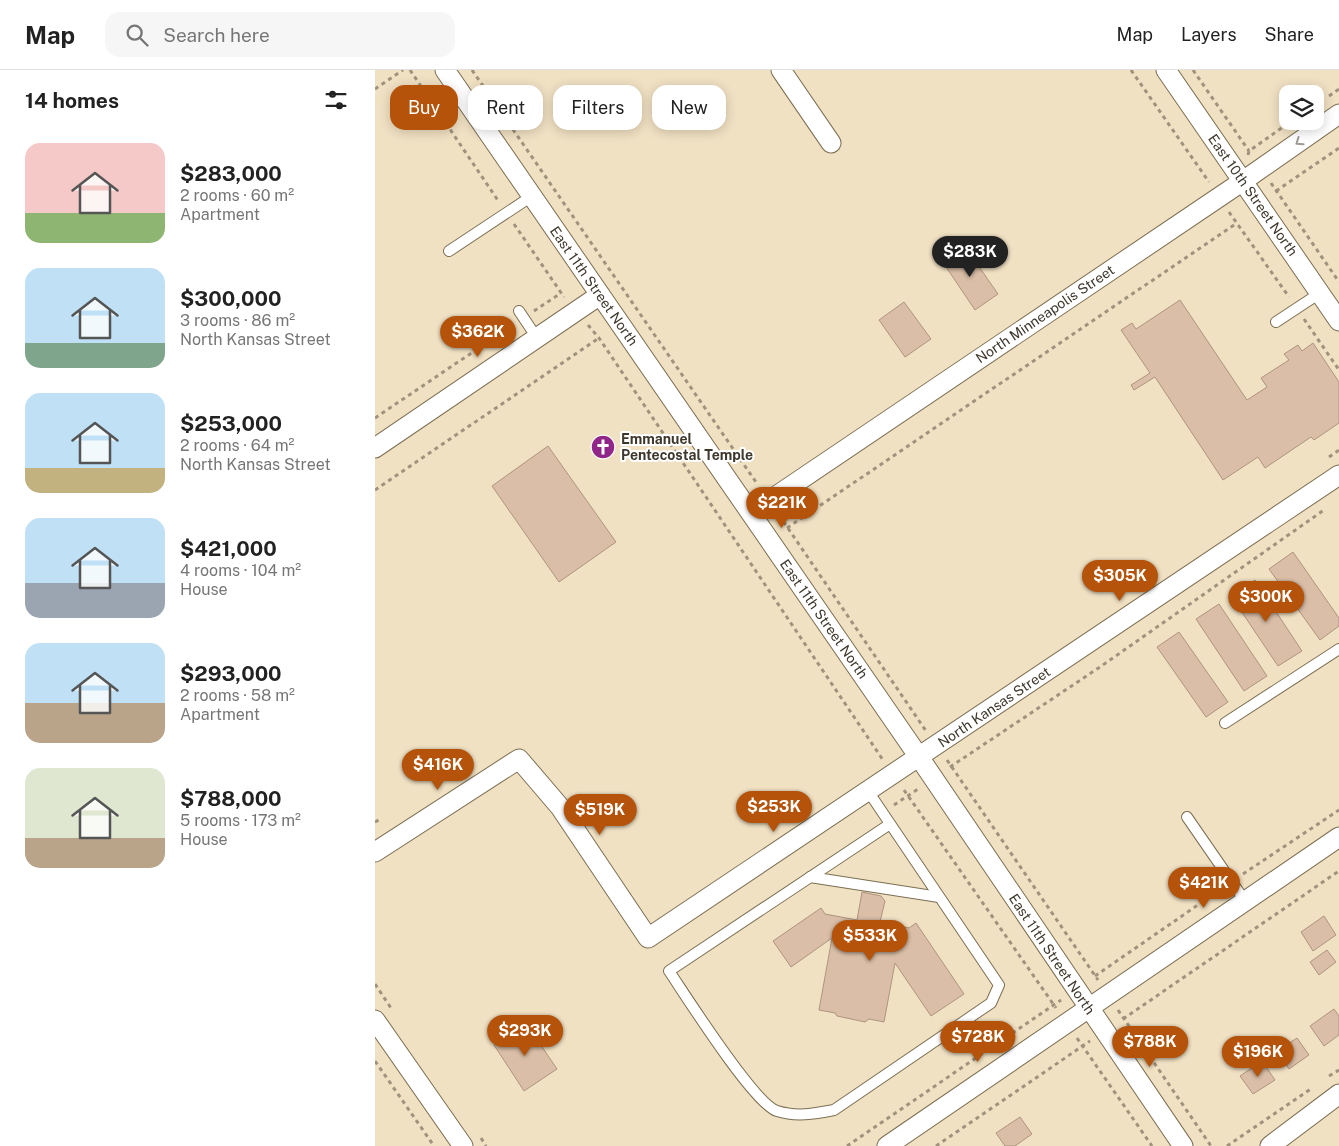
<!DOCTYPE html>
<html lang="en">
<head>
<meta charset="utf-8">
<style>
  body { margin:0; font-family:"Public Sans",sans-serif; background:#f6f6f6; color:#222; height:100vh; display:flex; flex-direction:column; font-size:19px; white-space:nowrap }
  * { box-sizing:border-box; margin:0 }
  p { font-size:16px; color:#767676 }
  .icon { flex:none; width:28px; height:28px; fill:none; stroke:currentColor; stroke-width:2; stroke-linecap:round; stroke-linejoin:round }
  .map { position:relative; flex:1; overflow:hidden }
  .sheet { display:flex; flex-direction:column; background:#fff; width:375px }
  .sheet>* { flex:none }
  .hud { position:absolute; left:15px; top:15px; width:475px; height:45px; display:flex; gap:10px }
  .fabs { position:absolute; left:904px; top:15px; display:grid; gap:10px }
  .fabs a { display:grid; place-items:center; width:45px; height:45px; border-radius:10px; background:#fff; box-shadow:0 2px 12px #0003; font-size:25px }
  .price { position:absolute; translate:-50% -42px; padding:0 11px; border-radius:18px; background:#b45309; color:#fff; font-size:16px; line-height:32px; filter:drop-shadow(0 1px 2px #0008) }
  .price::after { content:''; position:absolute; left:50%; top:30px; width:15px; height:11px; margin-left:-8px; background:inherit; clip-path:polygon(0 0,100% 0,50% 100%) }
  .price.active { background:#222; color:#fff }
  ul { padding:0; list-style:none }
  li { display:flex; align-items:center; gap:15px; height:125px; padding:0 25px }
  li span { display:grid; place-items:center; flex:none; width:140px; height:100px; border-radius:15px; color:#555 }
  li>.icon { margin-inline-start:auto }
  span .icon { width:60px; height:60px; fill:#fffc; stroke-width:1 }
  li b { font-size:21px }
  h2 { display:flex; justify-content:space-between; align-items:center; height:60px; padding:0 25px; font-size:21px }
  .pill { padding:0 18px; border-radius:15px; background:#fff; box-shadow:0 2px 12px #0003; font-size:18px; line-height:45px }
  .pill.active { background:#b45309; color:#fff }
  header { display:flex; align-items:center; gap:30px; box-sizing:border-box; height:70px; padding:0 25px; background:#fff; border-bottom:1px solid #e0e0e0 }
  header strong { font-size:24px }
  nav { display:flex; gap:28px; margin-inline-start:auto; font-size:18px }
  .search { width:350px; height:45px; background:#f6f6f6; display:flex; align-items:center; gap:12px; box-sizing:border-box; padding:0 18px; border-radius:15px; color:#767676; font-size:19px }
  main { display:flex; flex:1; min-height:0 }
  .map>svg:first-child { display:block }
  .building { fill:#dabea7; stroke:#ae947e }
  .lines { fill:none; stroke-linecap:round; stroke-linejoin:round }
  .service-casing { stroke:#7c6e52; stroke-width:12 }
  .minor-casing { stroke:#7c6e52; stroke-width:21 }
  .path { stroke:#9f937d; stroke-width:3; stroke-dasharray:4 4; stroke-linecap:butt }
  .service { stroke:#fff; stroke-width:10 }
  .minor { stroke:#fff; stroke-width:19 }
  .oneway { stroke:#9e9b95 }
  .labels { text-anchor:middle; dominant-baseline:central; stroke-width:4; stroke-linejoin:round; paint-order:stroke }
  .street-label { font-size:14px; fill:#3e372b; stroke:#fff }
  .poi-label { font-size:14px; font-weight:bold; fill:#3e372b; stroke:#fff; text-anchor:start }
</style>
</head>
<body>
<header>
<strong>Map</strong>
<div class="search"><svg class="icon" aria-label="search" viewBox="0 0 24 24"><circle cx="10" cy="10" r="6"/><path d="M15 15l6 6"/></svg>Search here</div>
<nav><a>Map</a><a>Layers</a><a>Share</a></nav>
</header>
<main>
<section class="sheet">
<h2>14 homes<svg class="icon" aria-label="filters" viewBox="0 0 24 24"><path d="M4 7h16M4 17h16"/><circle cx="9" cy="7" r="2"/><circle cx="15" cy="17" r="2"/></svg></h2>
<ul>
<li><span style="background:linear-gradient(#f6c9c9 70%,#8fb573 0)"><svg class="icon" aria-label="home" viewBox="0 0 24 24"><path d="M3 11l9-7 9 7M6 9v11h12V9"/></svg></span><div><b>$283,000</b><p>2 rooms · 60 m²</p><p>Apartment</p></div></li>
<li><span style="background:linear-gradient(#bfe0f5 75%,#7fa58c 0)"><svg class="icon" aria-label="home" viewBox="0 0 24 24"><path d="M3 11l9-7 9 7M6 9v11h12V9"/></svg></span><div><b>$300,000</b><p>3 rooms · 86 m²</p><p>North Kansas Street</p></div></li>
<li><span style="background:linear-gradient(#bfe0f5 75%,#c2b280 0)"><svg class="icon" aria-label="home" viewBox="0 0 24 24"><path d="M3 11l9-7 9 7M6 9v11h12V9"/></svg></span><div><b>$253,000</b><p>2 rooms · 64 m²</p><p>North Kansas Street</p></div></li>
<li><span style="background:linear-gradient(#bfe0f5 65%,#9aa5b1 0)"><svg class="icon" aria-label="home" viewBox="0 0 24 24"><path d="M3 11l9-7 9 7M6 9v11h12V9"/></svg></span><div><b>$421,000</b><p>4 rooms · 104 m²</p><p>House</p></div></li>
<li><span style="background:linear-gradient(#bfe0f5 60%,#b9a48a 0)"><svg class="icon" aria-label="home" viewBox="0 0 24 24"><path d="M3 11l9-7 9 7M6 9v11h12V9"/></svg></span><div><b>$293,000</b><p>2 rooms · 58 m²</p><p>Apartment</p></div></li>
<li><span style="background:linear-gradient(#dfe7d0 70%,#b9a48a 0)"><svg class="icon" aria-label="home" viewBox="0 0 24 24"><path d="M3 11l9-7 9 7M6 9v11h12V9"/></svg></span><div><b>$788,000</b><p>5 rooms · 173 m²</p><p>House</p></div></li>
</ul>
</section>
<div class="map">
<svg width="964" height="1076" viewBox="0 0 964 1076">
  <rect width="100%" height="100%" fill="#f1e1c3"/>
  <g class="building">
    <polygon points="589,175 623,224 600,240 567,191"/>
    <polygon points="805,230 872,330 892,317 886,308 914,290 909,284 923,275 927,281 938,273 964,312 964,353 939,370 936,367 890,398 883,387 848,410 780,307 759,320 756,315 775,303 746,260 757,253 761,259"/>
    <polygon points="529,232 556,269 530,287 504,250"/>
    <polygon points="173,376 241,472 184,512 117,416"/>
    <polygon points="918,482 964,548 964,556 945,570 894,499"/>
    <polygon points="880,510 927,581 903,596 856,526"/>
    <polygon points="844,534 892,606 869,621 821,549"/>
    <polygon points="804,562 853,632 831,647 782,577"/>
    <polygon points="487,822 506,826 510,831 505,852 534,858 541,853 589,924 556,946 520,893 509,952 494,949 490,952 462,946 460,943 444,940 457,868 416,897 398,871 446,838 450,844 482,850"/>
    <polygon points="949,846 961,865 938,881 926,862"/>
    <polygon points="952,880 961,892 944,905 935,892"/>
    <polygon points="959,939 964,946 964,965 949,976 935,956"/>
    <polygon points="151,953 182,999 149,1021 119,975"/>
    <polygon points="922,968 934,985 914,999 902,981"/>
    <polygon points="887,991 900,1010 878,1024 865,1006"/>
    <polygon points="645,1047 657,1064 640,1076 630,1076 621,1063"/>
  </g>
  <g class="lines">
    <g class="service-casing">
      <g id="service">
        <polyline points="74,181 157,126"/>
        <polyline points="144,241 162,268"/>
        <polyline points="901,252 945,223"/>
        <polyline points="850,653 964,579"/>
        <path d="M493 721 624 915 616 933 459 1040C439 1044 421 1047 402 1041 379 1034 311 926 294 901L515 754"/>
        <polyline points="812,747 870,831"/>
        <polyline points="435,807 564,827"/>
      </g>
    </g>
    <g class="minor-casing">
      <g id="minor">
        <polyline points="70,0 544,687 808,1076"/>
        <polyline points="406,0 456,73"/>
        <polyline points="791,0 964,251"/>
        <polyline points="0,378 225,225"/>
        <polyline points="376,443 868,111 964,44"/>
        <polyline points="0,782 144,689 185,737 273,868 964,405"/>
        <polyline points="0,950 88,1076"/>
        <polyline points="512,1076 964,767"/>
        <polyline points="895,1076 964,1024"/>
      </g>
    </g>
    <g class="path">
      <polyline points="35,0 124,132"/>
      <polyline points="97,0 383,415"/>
      <polyline points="756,0 834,112"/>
      <polyline points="818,0 874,81"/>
      <polyline points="0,19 28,0"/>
      <polyline points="954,26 964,19"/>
      <polyline points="873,85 874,81 908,57"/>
      <polyline points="896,113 964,212"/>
      <polyline points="901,121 964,78"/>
      <polyline points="854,142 914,227"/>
      <polyline points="139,154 189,227"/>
      <polyline points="159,241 186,223"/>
      <polyline points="929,249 964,300"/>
      <polyline points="213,255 224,268 508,690"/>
      <polyline points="0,348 138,255"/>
      <polyline points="954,387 964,380"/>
      <polyline points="0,420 224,268"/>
      <polyline points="404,445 551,661"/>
      <polyline points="412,458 862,153"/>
      <polyline points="572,690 723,910"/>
      <polyline points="575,697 725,597 949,440"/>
      <polyline points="529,720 681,938"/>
      <polyline points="519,735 543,719"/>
      <polyline points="0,752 4,750"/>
      <polyline points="868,804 964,740"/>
      <polyline points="720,906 846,819"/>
      <polyline points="0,914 16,938"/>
      <polyline points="743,940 836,1076"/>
      <polyline points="748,949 964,801"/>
      <polyline points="702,968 777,1076"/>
      <polyline points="0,991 59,1076"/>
      <polyline points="954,1006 964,1000"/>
      <polyline points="106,1068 111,1076"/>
      <polyline points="472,1076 686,930"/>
      <polyline points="561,1076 715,971"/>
      <polyline points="852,1076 937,1018"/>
    </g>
    <use href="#service" class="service"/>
    <use href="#minor" class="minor"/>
  </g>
  <defs><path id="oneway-chevron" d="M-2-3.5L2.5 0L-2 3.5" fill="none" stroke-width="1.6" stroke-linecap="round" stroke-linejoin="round" transform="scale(1.25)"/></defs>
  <use class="oneway" href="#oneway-chevron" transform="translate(924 72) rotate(145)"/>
  <defs>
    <g id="church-disc" transform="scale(1.25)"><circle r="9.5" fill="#912689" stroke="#fff"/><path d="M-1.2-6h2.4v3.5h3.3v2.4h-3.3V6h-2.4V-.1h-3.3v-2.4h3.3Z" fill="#fff"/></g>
  </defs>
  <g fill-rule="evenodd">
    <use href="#church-disc" x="228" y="377"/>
  </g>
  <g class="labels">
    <g class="street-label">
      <text transform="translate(878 125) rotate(55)">East 10th Street North</text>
      <text transform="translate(219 216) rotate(55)">East 11th Street North</text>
      <text transform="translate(670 244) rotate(-34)">North Minneapolis Street</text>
      <text transform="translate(449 549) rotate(55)">East 11th Street North</text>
      <text transform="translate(619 637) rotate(-34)">North Kansas Street</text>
      <text transform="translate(677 884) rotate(56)">East 11th Street North</text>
    </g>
    <g class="poi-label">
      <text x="246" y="369">Emmanuel<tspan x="246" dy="16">Pentecostal Temple</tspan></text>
    </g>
  </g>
</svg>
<div class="fabs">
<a><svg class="icon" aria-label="layers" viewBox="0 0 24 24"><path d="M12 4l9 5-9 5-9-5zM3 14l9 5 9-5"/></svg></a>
</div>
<b class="price active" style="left:595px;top:208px">$283K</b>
<b class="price" style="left:103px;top:288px">$362K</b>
<b class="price" style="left:407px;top:459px">$221K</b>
<b class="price" style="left:745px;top:532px">$305K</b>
<b class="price" style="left:891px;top:553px">$300K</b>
<b class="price" style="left:63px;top:721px">$416K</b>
<b class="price" style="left:399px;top:763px">$253K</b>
<b class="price" style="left:225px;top:766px">$519K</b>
<b class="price" style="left:829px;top:839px">$421K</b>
<b class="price" style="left:495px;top:892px">$533K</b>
<b class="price" style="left:150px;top:987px">$293K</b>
<b class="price" style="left:603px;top:993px">$728K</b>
<b class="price" style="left:775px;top:998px">$788K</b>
<b class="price" style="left:883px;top:1008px">$196K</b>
<div class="hud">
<a class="pill active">Buy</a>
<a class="pill">Rent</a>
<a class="pill">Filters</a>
<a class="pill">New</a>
</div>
</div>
</main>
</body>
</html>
